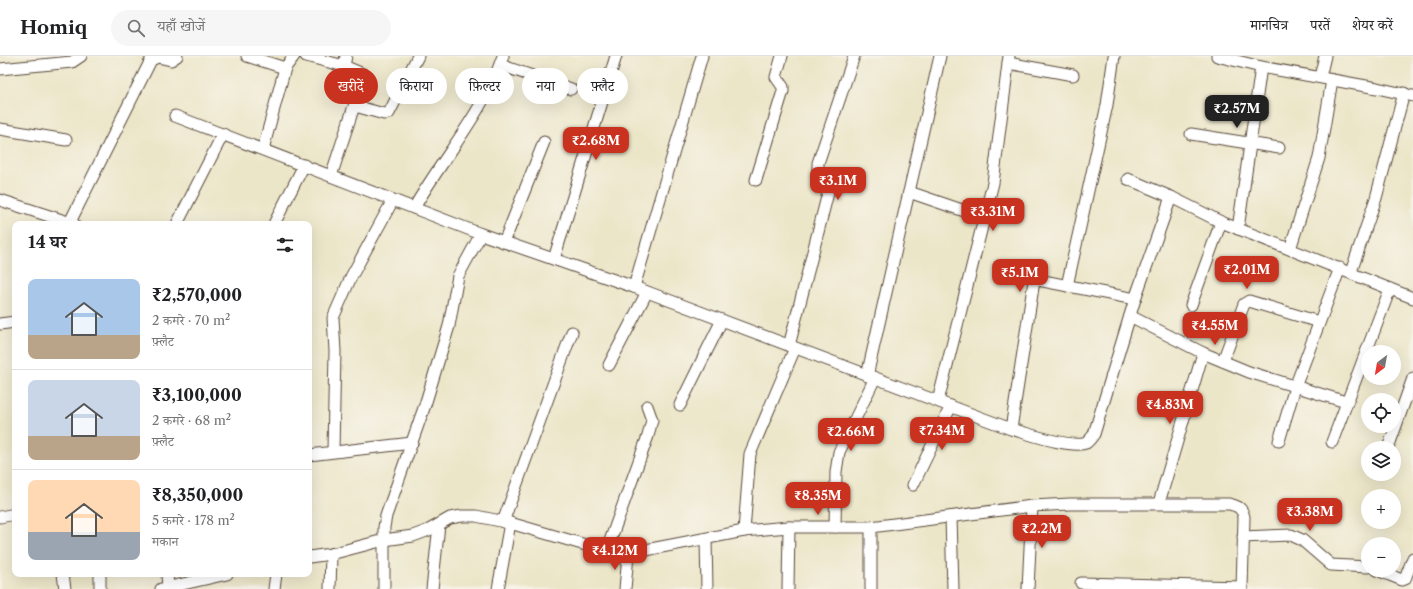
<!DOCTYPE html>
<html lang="hi">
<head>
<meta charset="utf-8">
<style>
  body { margin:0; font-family:"Libre Caslon Text","Noto Serif Devanagari",serif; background:#f6f6f6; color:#202124; height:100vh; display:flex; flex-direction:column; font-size:15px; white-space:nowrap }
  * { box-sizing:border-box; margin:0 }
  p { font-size:13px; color:#757577 }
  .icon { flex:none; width:22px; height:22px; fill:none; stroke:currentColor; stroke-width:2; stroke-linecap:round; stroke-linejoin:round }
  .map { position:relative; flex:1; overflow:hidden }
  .panel { position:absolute; left:12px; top:165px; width:300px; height:356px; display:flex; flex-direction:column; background:#fff; border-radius:8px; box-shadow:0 4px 16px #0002 }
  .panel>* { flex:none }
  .top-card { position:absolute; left:324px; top:12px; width:380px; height:36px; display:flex; gap:8px }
  .needle { width:26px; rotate:211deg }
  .buttons { position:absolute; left:1361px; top:289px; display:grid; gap:8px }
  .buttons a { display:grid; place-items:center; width:40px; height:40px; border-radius:50%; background:#fff; box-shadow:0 4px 16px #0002; font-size:20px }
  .price { position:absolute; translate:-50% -34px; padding:0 9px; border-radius:8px; background:#c8321e; color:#fff; font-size:13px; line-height:26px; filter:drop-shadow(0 1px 2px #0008) }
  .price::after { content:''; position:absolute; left:50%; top:24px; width:12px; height:9px; margin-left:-6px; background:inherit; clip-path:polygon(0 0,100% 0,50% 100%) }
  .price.selected { background:#222; color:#fff }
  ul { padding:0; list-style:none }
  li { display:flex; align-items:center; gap:12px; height:100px; padding:0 16px }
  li+li { border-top:1px solid #e0e0e0 }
  li span { display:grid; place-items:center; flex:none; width:112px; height:80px; border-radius:8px; color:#555 }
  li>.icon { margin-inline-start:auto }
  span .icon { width:48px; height:48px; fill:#fffc; stroke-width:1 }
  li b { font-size:17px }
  h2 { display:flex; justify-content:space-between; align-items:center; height:48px; padding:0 16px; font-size:17px }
  .tag { padding:0 14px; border-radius:18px; background:#fff; box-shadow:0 4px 16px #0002; font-size:14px; line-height:36px }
  .tag.selected { background:#c8321e; color:#fff }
  header { display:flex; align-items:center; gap:24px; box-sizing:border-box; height:56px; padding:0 20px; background:#fff; border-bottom:1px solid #e0e0e0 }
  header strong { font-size:19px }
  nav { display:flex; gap:22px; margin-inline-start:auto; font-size:14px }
  .search { width:280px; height:36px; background:#f6f6f6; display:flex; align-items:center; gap:10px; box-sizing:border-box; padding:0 14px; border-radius:22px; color:#757577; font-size:15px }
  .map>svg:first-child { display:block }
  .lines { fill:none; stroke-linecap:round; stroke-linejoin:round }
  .street-casing { stroke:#564638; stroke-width:13 }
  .street { stroke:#fff; stroke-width:11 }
</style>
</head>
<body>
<header>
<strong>Homiq</strong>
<div class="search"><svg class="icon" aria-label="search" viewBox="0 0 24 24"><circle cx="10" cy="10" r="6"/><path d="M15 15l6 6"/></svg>यहाँ खोजें</div>
<nav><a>मानचित्र</a><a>परतें</a><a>शेयर करें</a></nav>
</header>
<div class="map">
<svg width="1413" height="533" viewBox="0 0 1413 533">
  <rect width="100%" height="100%" fill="#f7f3e8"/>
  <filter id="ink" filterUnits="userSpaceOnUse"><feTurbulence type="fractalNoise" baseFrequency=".025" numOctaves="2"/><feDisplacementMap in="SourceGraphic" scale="8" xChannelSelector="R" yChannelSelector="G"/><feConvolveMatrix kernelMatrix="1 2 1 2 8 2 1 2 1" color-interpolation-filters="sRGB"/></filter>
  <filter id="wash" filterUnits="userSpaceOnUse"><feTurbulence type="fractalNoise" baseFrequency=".012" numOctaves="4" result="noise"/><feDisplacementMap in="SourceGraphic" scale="16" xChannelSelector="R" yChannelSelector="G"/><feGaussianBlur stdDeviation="0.9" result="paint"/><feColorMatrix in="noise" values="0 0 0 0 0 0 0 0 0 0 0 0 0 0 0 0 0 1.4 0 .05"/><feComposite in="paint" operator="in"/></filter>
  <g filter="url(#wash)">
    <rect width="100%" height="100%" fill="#ece6c9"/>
  </g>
  <g filter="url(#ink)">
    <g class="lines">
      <g class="street-casing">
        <g id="street">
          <polyline points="247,0 285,12"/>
          <polyline points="306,0 344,10"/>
          <polyline points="1217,0 1261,11 1238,173"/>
          <polyline points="1008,7 1073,19"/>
          <polyline points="500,9 571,33"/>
          <polyline points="1261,11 1377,32 1413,40"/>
          <polyline points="0,13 72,6 81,0"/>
          <polyline points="1320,21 1325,0"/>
          <polyline points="355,50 384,58 389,57 418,0"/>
          <path d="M175 60 481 178 634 231 1011 373C1026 377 1072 393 1086 387 1089 385 1092 381 1094 378L1135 243 1171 141"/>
          <polyline points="0,73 66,84"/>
          <polyline points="1191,78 1279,92"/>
          <polyline points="263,93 285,12 294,0"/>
          <polyline points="331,120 364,20 363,18 344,10 346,0"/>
          <polyline points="1128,123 1171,141 1221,166 1413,242"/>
          <polyline points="756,124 783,35 783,31 776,21 782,0"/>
          <polyline points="909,136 985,162"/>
          <polyline points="0,144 74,168"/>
          <path d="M414 152C443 101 484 56 503 0"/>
          <polyline points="69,168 151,4 158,1 171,4 177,0"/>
          <polyline points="177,168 223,78"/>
          <polyline points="274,168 304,109"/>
          <polyline points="504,186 544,86"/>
          <polyline points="1290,193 1319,102 1332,24"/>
          <polyline points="554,203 616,0"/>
          <polyline points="1351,216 1376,142 1404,37"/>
          <polyline points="1067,230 1107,49 1114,0"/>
          <polyline points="634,231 702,0"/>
          <polyline points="1191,249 1221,166"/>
          <polyline points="1130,260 1203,297 1249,316 1346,346"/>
          <polyline points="0,268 15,266"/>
          <polyline points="789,290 830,129 830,125 818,115 818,107 854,0"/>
          <polyline points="1223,305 1244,248 1249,245 1319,266"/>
          <polyline points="609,309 647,236"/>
          <polyline points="867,320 940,0"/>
          <polyline points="938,345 993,127 1009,0"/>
          <polyline points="680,349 722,264"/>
          <polyline points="1011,373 1034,225 1038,224 1135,243"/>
          <polyline points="1279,385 1295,331 1340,212"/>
          <polyline points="1332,386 1390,233"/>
          <polyline points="1388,392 1413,322"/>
          <polyline points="333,395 335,295 333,262 351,221 393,144"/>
          <polyline points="309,399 412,387"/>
          <polyline points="913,429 951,350"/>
          <polyline points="1159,447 1203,297"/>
          <polyline points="0,461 15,458"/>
          <polyline points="951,461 953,533"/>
          <polyline points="503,466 572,276"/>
          <polyline points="835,471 836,416 839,396 875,322"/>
          <polyline points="744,475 750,398 795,292"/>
          <polyline points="1243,481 1291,479 1302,484 1331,509 1368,511"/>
          <polyline points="706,483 707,533"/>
          <polyline points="606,496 648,380 652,364 647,350"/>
          <path d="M309 501 331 498 384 484 413 480 429 474 450 462 462 460H476L510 467 620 499 744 475 789 471H871L1032 450 1070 448H1229C1238 450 1242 452 1244 461L1242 533"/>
          <polyline points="1377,514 1402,524 1405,523 1413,502"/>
          <polyline points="63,518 65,533"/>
          <polyline points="100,518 100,533"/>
          <polyline points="167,518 168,531"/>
          <polyline points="1081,527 1242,531"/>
          <polyline points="161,533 227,518"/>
          <polyline points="274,533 276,518"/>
          <polyline points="330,533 331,498"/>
          <polyline points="384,533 384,471 386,460 425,349 449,270 458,220 481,178"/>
          <polyline points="432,533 439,469"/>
          <polyline points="498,533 510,467"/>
          <polyline points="625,533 628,499"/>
          <polyline points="788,533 789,471"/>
          <polyline points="871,533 871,471"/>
          <polyline points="1028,533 1032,450"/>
        </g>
      </g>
      <use href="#street" class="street"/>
    </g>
  </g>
</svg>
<div class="buttons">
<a><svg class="needle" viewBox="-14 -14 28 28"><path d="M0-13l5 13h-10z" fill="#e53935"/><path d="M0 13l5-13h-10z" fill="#757577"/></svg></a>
<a><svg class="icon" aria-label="locate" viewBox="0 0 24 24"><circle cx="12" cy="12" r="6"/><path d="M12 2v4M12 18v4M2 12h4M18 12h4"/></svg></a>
<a><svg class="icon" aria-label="layers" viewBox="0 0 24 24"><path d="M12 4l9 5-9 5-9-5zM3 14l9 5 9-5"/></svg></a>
<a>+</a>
<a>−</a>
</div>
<b class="price selected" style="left:1237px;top:73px">₹2.57M</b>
<b class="price" style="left:596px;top:105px">₹2.68M</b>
<b class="price" style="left:838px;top:145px">₹3.1M</b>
<b class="price" style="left:993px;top:176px">₹3.31M</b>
<b class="price" style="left:1247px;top:234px">₹2.01M</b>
<b class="price" style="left:1020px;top:237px">₹5.1M</b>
<b class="price" style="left:1215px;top:290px">₹4.55M</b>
<b class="price" style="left:1170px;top:369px">₹4.83M</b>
<b class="price" style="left:942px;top:395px">₹7.34M</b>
<b class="price" style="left:851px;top:396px">₹2.66M</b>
<b class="price" style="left:818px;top:460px">₹8.35M</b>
<b class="price" style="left:1310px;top:476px">₹3.38M</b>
<b class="price" style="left:1042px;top:493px">₹2.2M</b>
<b class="price" style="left:615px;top:515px">₹4.12M</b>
<div class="top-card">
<a class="tag selected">खरीदें</a>
<a class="tag">किराया</a>
<a class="tag">फ़िल्टर</a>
<a class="tag">नया</a>
<a class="tag">फ़्लैट</a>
</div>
<section class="panel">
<h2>14 घर<svg class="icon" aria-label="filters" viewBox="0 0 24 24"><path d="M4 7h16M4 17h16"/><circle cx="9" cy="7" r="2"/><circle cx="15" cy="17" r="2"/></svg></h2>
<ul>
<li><span style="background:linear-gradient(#a9c7e8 70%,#b9a48a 0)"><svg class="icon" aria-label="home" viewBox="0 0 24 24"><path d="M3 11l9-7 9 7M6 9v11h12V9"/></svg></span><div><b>₹2,570,000</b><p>2 कमरे · 70 m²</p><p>फ़्लैट</p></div></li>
<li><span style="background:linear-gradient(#c9d6e8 70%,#b9a48a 0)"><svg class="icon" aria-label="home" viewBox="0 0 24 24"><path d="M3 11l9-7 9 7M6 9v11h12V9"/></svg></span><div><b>₹3,100,000</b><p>2 कमरे · 68 m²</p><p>फ़्लैट</p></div></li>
<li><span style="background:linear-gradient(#ffd9b3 65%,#9aa5b1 0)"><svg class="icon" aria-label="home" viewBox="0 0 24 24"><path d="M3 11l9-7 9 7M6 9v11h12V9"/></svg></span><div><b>₹8,350,000</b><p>5 कमरे · 178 m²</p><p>मकान</p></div></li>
</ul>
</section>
</div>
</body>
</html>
